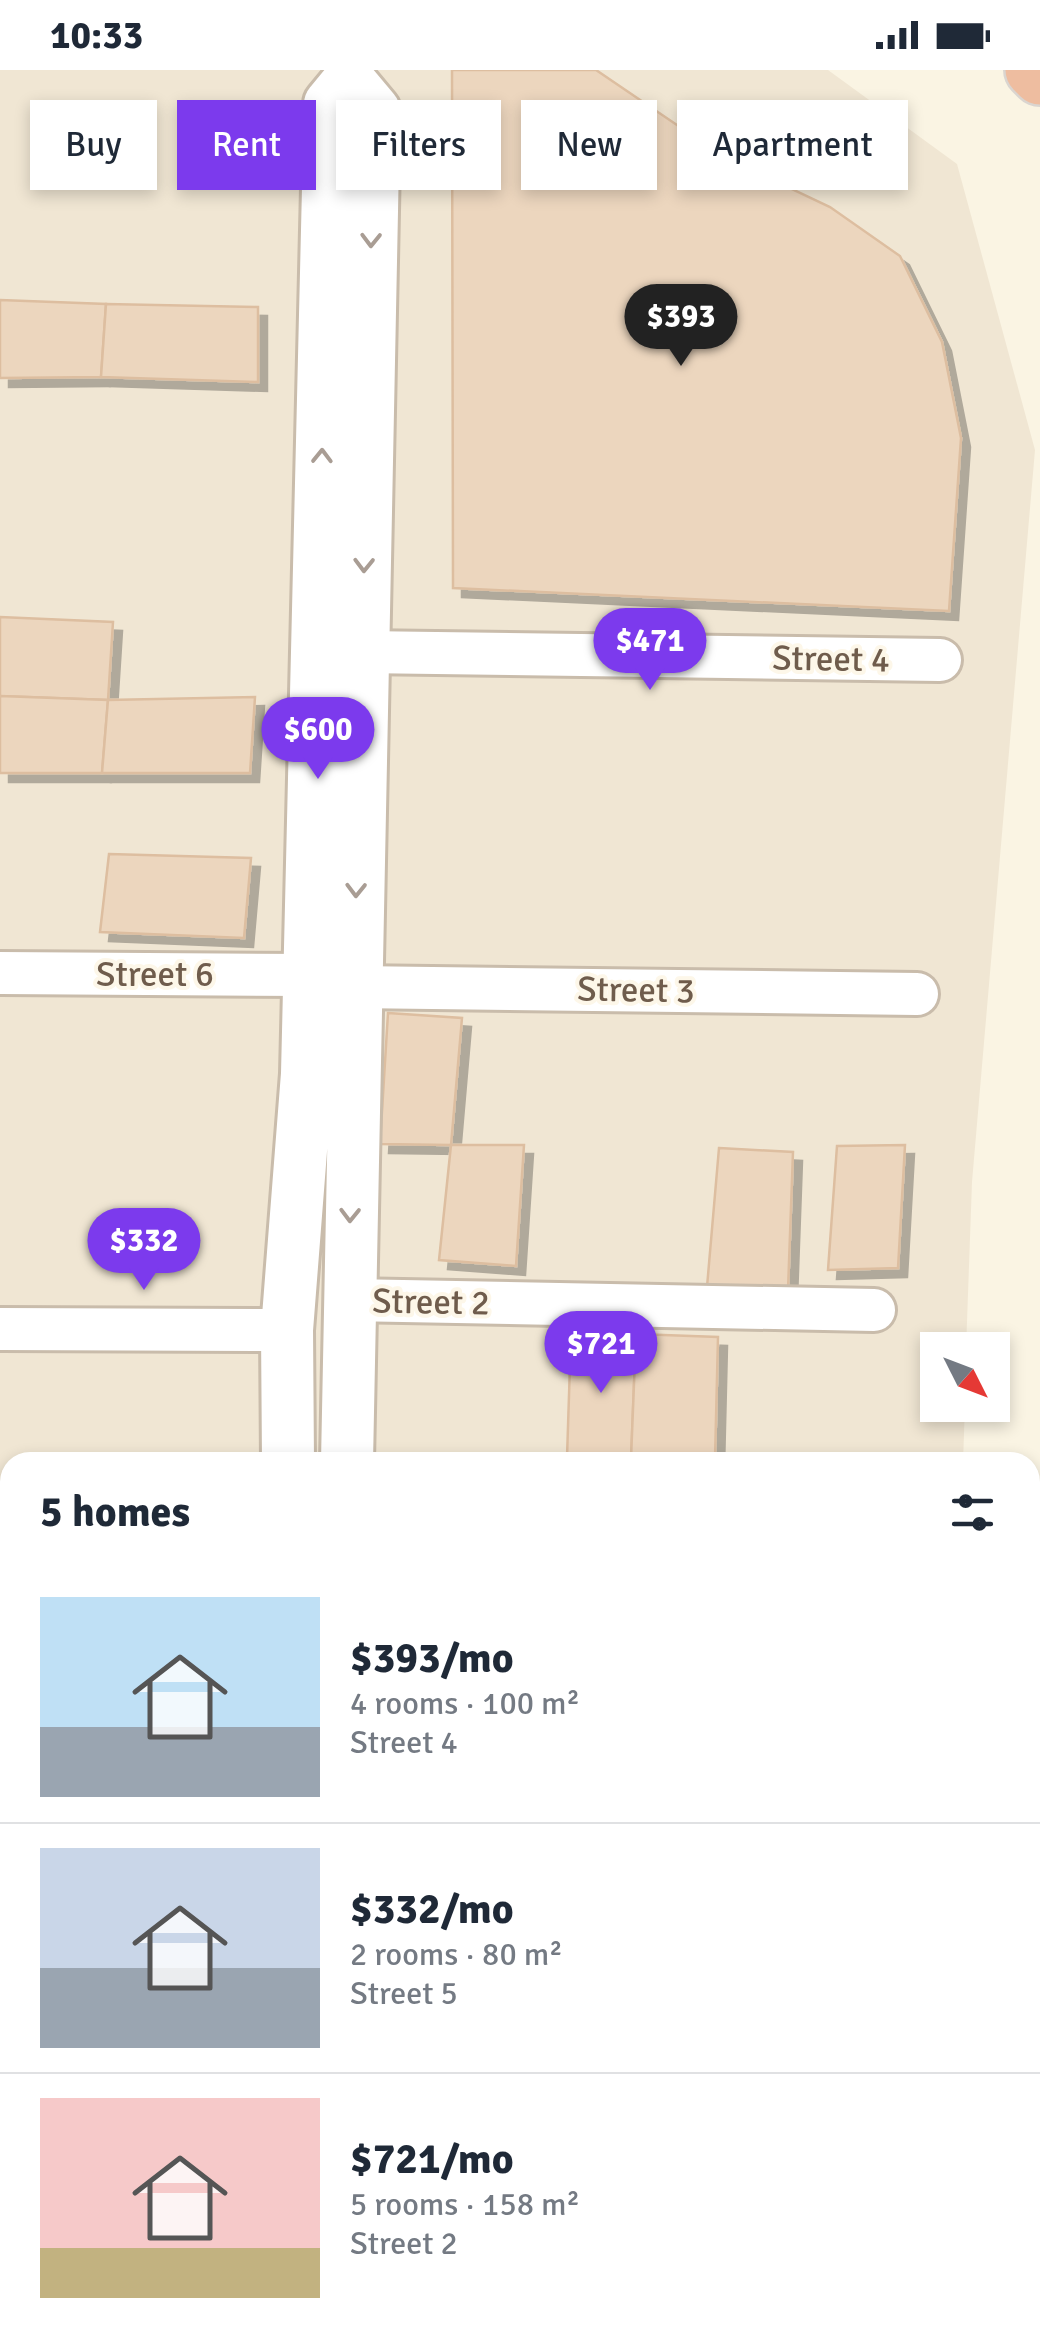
<!DOCTYPE html>
<html lang="en">
<head>
<meta charset="utf-8">
<style>
  body { margin:0; font-family:Signika,sans-serif; background:#f6f6f7; color:#1f2937; height:100vh; display:flex; flex-direction:column; font-size:38px; white-space:nowrap }
  * { box-sizing:border-box; margin:0 }
  p { font-size:32px; color:#747a83 }
  .icon { flex:none; width:55px; height:55px; fill:none; stroke:currentColor; stroke-width:2; stroke-linecap:round; stroke-linejoin:round }
  .map { position:relative; flex:1; overflow:hidden }
  .drawer { position:absolute; left:0px; top:1382px; width:1040px; height:892px; display:flex; flex-direction:column; background:#fff; border-radius:30px 30px 0 0; box-shadow:0 5px 15px #0003 }
  .drawer>* { flex:none }
  .banner { position:absolute; left:30px; top:30px; width:980px; height:90px; display:flex; gap:20px }
  .needle { width:65px; rotate:132deg }
  .buttons { position:absolute; left:920px; top:1262px; display:grid; gap:20px }
  .buttons a { display:grid; place-items:center; width:90px; height:90px; border-radius:0px; background:#fff; box-shadow:0 5px 15px #0003; font-size:50px }
  .price { position:absolute; translate:-50% -85px; padding:0 22px; border-radius:35px; background:#7c3aed; color:#fff; font-size:32px; line-height:65px; filter:drop-shadow(0 2px 5px #0008) }
  .price::after { content:''; position:absolute; left:50%; top:60px; width:30px; height:22px; margin-left:-15px; background:inherit; clip-path:polygon(0 0,100% 0,50% 100%) }
  .price.current { background:#222; color:#fff }
  ul { padding:0; list-style:none }
  li { display:flex; align-items:center; gap:30px; height:250px; padding:0 40px }
  li+li { border-top:2px solid #e0e1e3 }
  li span { display:grid; place-items:center; flex:none; width:280px; height:200px; border-radius:0px; color:#555 }
  li>.icon { margin-inline-start:auto }
  span .icon { width:120px; height:120px; fill:#fffc; stroke-width:1 }
  li b { font-size:42px }
  h2 { display:flex; justify-content:space-between; align-items:center; height:120px; padding:0 40px; font-size:42px }
  .pill { padding:0 35px; border-radius:0px; background:#fff; box-shadow:0 5px 15px #0003; font-size:35px; line-height:90px }
  .pill.current { background:#7c3aed; color:#fff }
  .status { display:flex; justify-content:space-between; align-items:center; height:70px; padding:0 50px; background:#fff; direction:ltr }
  .status svg { height:28px; fill:currentColor }
  .map>svg:first-child { display:block }
  .residential { fill:#f0e6d3 }
  .building { fill:#ecd6be; stroke:#ddbea0; stroke-width:2.5; filter:url(#shadow) }
  .lines { fill:none; stroke-linecap:round; stroke-linejoin:round }
  .minor-casing { stroke:#c9bcab; stroke-width:48 }
  .tertiary-casing { stroke:#c9bcab; stroke-width:58 }
  .motorway-casing { stroke:#dad5d0; stroke-width:60 }
  .minor { stroke:#fff; stroke-width:42 }
  .tertiary { stroke:#fff; stroke-width:52 }
  .motorway { stroke:#eebda0; stroke-width:55 }
  .oneway { stroke:#a99d94 }
  .labels { text-anchor:middle; dominant-baseline:central; stroke-width:8; stroke-linejoin:round; paint-order:stroke }
  .street-label { font-size:35px; fill:#6f5c4c; stroke:#fdf7e9 }
</style>
</head>
<body>
<div class="status"><b>10:33</b><svg viewBox="0 0 49 12"><path d="M0 12V9h3v3zM5 12V6h3v6zM10 12V3h3v9zM15 12V0h3v12zM26 1h20v11H26zM47 4h2v5h-2z"/></svg></div>
<div class="map">
<svg width="1040" height="2273" viewBox="0 0 1040 2273">
  <defs>
    <filter id="shadow"><feDropShadow dx="9" dy="9" stdDeviation="0" flood-color="#0004"/></filter>
  </defs>
  <rect width="100%" height="100%" fill="#faf4e3"/>
  <polygon class="residential" points="0,0 828,0 957,94 1035,380 972,1112 966,1280 938,1280 938,1335 965,1335 963,1392 10,1392 10,2265 1030,2265 1030,1711 1040,1729 1040,2273 0,2273"/>
  <g class="building">
    <polygon points="452,0 596,0 724,87 830,137 900,186 942,272 961,368 949,541 453,518"/>
    <polygon points="0,230 106,234 101,307 0,308"/>
    <polygon points="106,234 258,237 258,312 101,307"/>
    <polygon points="0,547 113,552 108,630 0,626"/>
    <polygon points="0,626 108,630 102,703 0,703"/>
    <polygon points="255,627 250,703 102,703 108,630"/>
    <polygon points="109,784 251,788 244,868 100,862"/>
    <polygon points="388,943 462,948 451,1075 380,1074"/>
    <polygon points="451,1075 524,1075 516,1196 439,1190"/>
    <polygon points="905,1075 898,1198 828,1200 837,1076"/>
    <polygon points="719,1078 793,1082 788,1220 707,1217"/>
    <polygon points="571,1263 636,1264 631,1389 567,1388"/>
    <polygon points="636,1264 718,1267 715,1389 631,1389"/>
    <polygon points="567,1388 631,1389 631,1392 567,1392"/>
    <rect x="631" y="1389" width="84" height="3"/>
  </g>
  <g class="lines">
    <g class="minor-casing">
      <g id="minor">
        <polyline points="362,582 940,590"/>
        <polyline points="0,903 309,905"/>
        <polyline points="354,917 917,924"/>
        <polyline points="349,1230 874,1240"/>
        <polyline points="0,1259 287,1260"/>
        <polyline points="0,2068 10,2069"/>
        <polyline points="1030,2209 1040,2206"/>
        <polyline points="108,2273 108,2265"/>
        <polyline points="782,2273 813,2265"/>
      </g>
    </g>
    <g class="tertiary-casing">
      <g id="tertiary">
        <polyline points="288,1392 287,1260 307,1004 330,34 349,11 374,41 347,1392"/>
        <polyline points="0,1623 10,1623"/>
        <polyline points="0,1692 10,1693"/>
        <polyline points="297,2265 298,2273"/>
        <polyline points="355,2273 355,2265"/>
      </g>
    </g>
    <g class="motorway-casing">
      <polyline id="motorway" points="1033,0 1040,7"/>
    </g>
    <use href="#minor" class="minor"/>
    <use href="#tertiary" class="tertiary"/>
    <use href="#motorway" class="motorway"/>
  </g>
  <defs><path id="oneway-chevron" d="M-2-3.5L2.5 0L-2 3.5" fill="none" stroke-width="1.6" stroke-linecap="round" stroke-linejoin="round" transform="scale(2.5)"/></defs>
  <g class="oneway">
    <use href="#oneway-chevron" transform="translate(371 170) rotate(91)"/>
    <use href="#oneway-chevron" transform="translate(322 386) rotate(-89)"/>
    <use href="#oneway-chevron" transform="translate(364 495) rotate(91)"/>
    <use href="#oneway-chevron" transform="translate(356 820) rotate(91)"/>
    <use href="#oneway-chevron" transform="translate(350 1145) rotate(91)"/>
  </g>
  <g class="labels">
    <g class="street-label">
      <text transform="translate(831 589) rotate(1)">Street 4</text>
      <text x="155" y="904">Street 6</text>
      <text transform="translate(636 920) rotate(1)">Street 3</text>
      <text transform="translate(431 1232) rotate(1)">Street 2</text>
    </g>
  </g>
</svg>
<div class="buttons">
<a><svg class="needle" viewBox="-14 -14 28 28"><path d="M0-13l5 13h-10z" fill="#e53935"/><path d="M0 13l5-13h-10z" fill="#747a83"/></svg></a>
</div>
<b class="price current" style="left:681px;top:299px">$393</b>
<b class="price" style="left:650px;top:623px">$471</b>
<b class="price" style="left:318px;top:712px">$600</b>
<b class="price" style="left:144px;top:1223px">$332</b>
<b class="price" style="left:601px;top:1326px">$721</b>
<div class="banner">
<a class="pill">Buy</a>
<a class="pill current">Rent</a>
<a class="pill">Filters</a>
<a class="pill">New</a>
<a class="pill">Apartment</a>
</div>
<section class="drawer">
<h2>5 homes<svg class="icon" aria-label="filters" viewBox="0 0 24 24"><path d="M4 7h16M4 17h16"/><circle cx="9" cy="7" r="2"/><circle cx="15" cy="17" r="2"/></svg></h2>
<ul>
<li><span style="background:linear-gradient(#bfe0f5 65%,#9aa5b1 0)"><svg class="icon" aria-label="home" viewBox="0 0 24 24"><path d="M3 11l9-7 9 7M6 9v11h12V9"/></svg></span><div><b>$393/mo</b><p>4 rooms · 100 m²</p><p>Street 4</p></div></li>
<li><span style="background:linear-gradient(#c9d6e8 60%,#9aa5b1 0)"><svg class="icon" aria-label="home" viewBox="0 0 24 24"><path d="M3 11l9-7 9 7M6 9v11h12V9"/></svg></span><div><b>$332/mo</b><p>2 rooms · 80 m²</p><p>Street 5</p></div></li>
<li><span style="background:linear-gradient(#f6c9c9 75%,#c2b280 0)"><svg class="icon" aria-label="home" viewBox="0 0 24 24"><path d="M3 11l9-7 9 7M6 9v11h12V9"/></svg></span><div><b>$721/mo</b><p>5 rooms · 158 m²</p><p>Street 2</p></div></li>
</ul>
</section>
</div>
</body>
</html>
